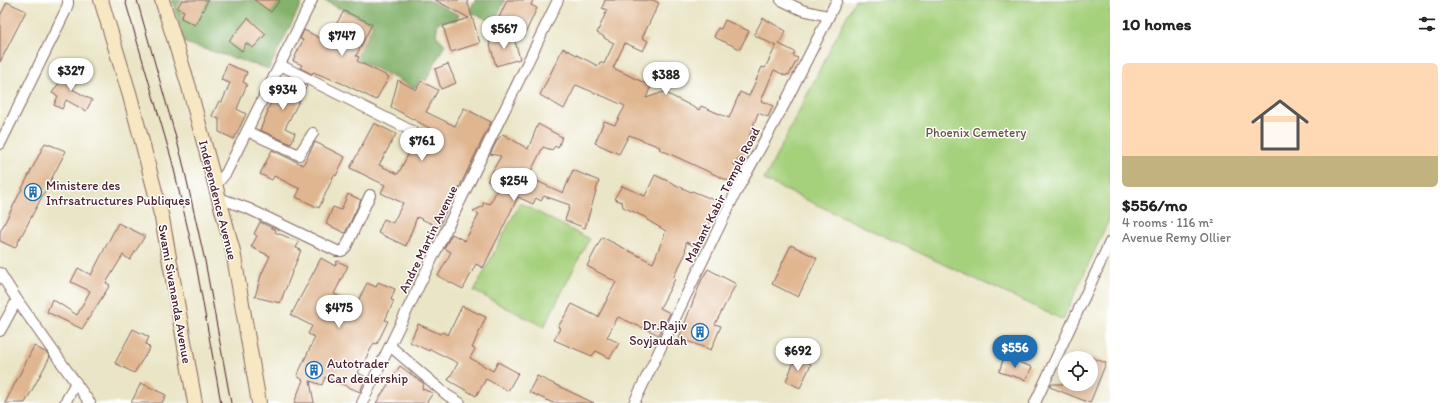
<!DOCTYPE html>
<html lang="en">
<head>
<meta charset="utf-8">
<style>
  body { margin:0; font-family:Itim,sans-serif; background:#f2f2f2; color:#222; height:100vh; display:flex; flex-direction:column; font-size:15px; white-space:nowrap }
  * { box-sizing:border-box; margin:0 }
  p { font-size:13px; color:#767676 }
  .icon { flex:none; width:22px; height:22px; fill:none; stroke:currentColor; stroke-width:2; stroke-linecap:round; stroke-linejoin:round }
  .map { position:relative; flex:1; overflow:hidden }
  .panel { display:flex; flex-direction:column; background:#fff; width:340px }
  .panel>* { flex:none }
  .tools { position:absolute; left:1058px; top:351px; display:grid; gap:8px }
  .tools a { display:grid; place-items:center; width:40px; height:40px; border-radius:50%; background:#fff; box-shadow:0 2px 10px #0003; font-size:20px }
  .price { position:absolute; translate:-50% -34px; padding:0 9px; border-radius:14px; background:#fff; color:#222; font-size:13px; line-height:26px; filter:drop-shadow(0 1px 2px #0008) }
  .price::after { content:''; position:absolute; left:50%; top:24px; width:12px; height:9px; margin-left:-6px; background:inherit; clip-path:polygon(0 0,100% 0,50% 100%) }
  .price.active { background:#1f6fb2; color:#fff }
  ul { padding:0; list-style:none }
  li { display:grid; align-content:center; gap:8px; height:212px; padding:0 12px }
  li+li { border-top:1px solid #e0e0e0 }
  li span { display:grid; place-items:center; height:124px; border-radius:6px; color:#555 }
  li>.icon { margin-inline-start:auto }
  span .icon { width:72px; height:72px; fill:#fffc; stroke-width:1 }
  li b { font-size:17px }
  h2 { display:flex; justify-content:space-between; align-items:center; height:48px; padding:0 12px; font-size:17px }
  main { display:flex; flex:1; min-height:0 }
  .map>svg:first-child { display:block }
  .green { fill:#a5d07c; stroke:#787854 }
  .forest { fill:#84b26c; stroke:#67684c }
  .building { fill:#e0b690 }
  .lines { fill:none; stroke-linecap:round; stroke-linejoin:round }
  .street-casing { stroke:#826461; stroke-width:12 }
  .secondary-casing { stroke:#826461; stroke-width:16 }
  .street { stroke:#fff; stroke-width:10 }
  .secondary { stroke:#f7e8c3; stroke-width:14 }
  .tram { stroke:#4a1f2b; stroke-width:1 }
  .labels { text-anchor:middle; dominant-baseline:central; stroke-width:3; stroke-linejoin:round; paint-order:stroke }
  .park-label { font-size:13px; fill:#655443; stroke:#fff }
  .poi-label { font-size:13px; fill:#4a1f2b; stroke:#fff; text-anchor:start }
  .street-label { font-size:13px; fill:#4a1f2b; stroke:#fff }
</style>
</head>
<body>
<main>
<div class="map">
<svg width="1110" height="403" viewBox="0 0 1110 403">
  <rect width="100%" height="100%" fill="#fff"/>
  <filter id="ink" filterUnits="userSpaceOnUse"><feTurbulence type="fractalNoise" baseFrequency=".025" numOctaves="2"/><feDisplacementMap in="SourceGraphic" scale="8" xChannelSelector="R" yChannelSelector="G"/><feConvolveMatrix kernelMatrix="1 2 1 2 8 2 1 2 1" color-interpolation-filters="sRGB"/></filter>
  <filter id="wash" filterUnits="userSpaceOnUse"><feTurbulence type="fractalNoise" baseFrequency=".012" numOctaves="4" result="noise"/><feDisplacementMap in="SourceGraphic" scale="16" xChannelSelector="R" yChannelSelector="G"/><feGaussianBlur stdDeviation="0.9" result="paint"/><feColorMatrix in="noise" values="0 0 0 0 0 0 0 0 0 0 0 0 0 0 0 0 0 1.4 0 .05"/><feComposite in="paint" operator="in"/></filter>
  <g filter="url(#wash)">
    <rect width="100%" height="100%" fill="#eae5c6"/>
    <g class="green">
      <polygon points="855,0 1110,0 1110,217 1063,320 764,180"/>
      <polygon points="520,203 589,239 544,327 474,291"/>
    </g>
    <g class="forest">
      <polygon points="172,0 303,0 269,69 185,43"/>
      <polygon points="323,0 429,0 459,15 456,20 438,22 436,35 445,44 426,81 420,78 415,88 356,59 373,25"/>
      <polygon points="475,0 505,0 494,22 469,12"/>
    </g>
    <g id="blocks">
      <g class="building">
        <polygon points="182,0 208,0 195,25 181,18 184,11 177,8"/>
        <polygon points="254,0 280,0 271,12"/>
        <polygon points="435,0 467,0 480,43 451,52 443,26 469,18"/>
        <polygon points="507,0 533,0 531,5 537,8 524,36 497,22"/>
        <polygon points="605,0 653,0 659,3 642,38 648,41 643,51 625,43 613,68 651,86 646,98 664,92 699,110 701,106 729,118 740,92 749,96 762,67 765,68 776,46 754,35 763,18 786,31 779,44 795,52 793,56 798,58 789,75 787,74 786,76 774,70 761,101 773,106 768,117 758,113 749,137 753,139 748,150 733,164 738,167 731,182 659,149 660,147 629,135 619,154 595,143 604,121 615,125 625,106 605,97 576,85 564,109 540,95 563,48 598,66 600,62 604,64 614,43 604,38 605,37 597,33 607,10 602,8"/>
        <polygon points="7,2 26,11 0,62 0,16"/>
        <polygon points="344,11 372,24 356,56 359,57 357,61 389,77 376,100 346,85 313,72 312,74 300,68 302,65 293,61 303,40 300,39 304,30 326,41"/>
        <polygon points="248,18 266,34 253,48 246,43 242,51 229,41"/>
        <polygon points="725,20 749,31 740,49 714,37 718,28 721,29"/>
        <polygon points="513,34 520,59 496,66 489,41"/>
        <polygon points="227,64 247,72 243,82 247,84 237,109 246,114 234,139 219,132 219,119 212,116 219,101 222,102 230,83 221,80"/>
        <polygon points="448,64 456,83 441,89 435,69"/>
        <polygon points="74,65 83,70 72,89 92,100 86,111 66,100 62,109 54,105 58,96 52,93 59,83 65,83"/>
        <polygon points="294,79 307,86 285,128 295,133 291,144 260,130 268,111 267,110 275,96 277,97 287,80 293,83"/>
        <polygon points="398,80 416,90 421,81 438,90 426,112 455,126 464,108 491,122 457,192 455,191 439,227 417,217 406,246 378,233 384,219 393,223 403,203 381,193 385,185 350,168 374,123 396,134 379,165 398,174 410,151 423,157 433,137 428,135 431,129 391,107"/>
        <polygon points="538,124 562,137 558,148 555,146 552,150 543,147 528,177 563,193 573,170 599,181 585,228 565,220 570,205 544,196 541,201 536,198 533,204 518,197 483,268 476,264 463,289 438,276 451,252 444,248 452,234 465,241 479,214 473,211 482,207 484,202 490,204 499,186 487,181 501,156 490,154 498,139 503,134 528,149"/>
        <polygon points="315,142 345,157 336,176 334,175 319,208 296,197 300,189 274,176 272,180 260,174 272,150 303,165"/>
        <polygon points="45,143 66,151 15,248 0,241 0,232"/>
        <polygon points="655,175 691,192 692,191 719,202 707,229 708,230 700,249 686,242 685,255 673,278 675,279 660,308 670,313 659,335 618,317 607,337 619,343 610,358 596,351 592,356 554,340 560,328 558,327 572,304 598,317 616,282 587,266 602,237 653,263 666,231 647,220 647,218 623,207 622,202 614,199 622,186 645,196"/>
        <polygon points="348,194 361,200 345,233 326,224 333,207 341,210"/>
        <polygon points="260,222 276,230 275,232 299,242 296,248 301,250 280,303 255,297 261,275 270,256 251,247 257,236 254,234"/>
        <polygon points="118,223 145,236 130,260 123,255 106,283 110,285 82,329 47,312 52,299 77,315 90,291 71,282 78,268 91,275"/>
        <polygon points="791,245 817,258 798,297 772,284"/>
        <polygon points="321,258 335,266 337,261 348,266 334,294 356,305 367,283 376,287 378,282 395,289 391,300 394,301 385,320 388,321 377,344 374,343 358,373 366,377 360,392 325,377 322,385 310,381 314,403 294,403 303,380 297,376 315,337 308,334 312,326 291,315"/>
        <polygon points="708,269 736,284 715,324 721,326 711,350 679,338 701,281"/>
        <polygon points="462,306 486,317 472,348 475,349 470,358 493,371 498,362 518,373 508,391 486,379 476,396 448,380 458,363 430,349 429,351 410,342 418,324 440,334 442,332 448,335"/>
        <polygon points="133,329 149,337 146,344 150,348 134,373 115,363"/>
        <polygon points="34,346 47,353 50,357 25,403 5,403"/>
        <polygon points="796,357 811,364 800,388 786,381"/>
        <polygon points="1004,357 1032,367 1026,380 999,372"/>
        <polygon points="1091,357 1106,363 1090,403 1050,387 1051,384 1091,384"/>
        <polygon points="400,366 424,384 422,389 433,393 426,403 376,403"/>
        <polygon points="537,376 594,403 553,403 529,392"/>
        <polygon points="141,383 166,395 162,403 131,403"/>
      </g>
    </g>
  </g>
  <g filter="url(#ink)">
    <use href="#blocks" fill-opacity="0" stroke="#826461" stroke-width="1"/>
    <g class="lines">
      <g class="street-casing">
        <g id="street">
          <polyline points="781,0 802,10 828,16"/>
          <polyline points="280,65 412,131"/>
          <polyline points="247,131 299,155 313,133"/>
          <polyline points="0,144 65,12 68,4 68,0"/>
          <polyline points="216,185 226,173 312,0"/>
          <polyline points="219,198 249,209 337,251 342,251 346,247 370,195"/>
          <polyline points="0,273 17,300 90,403"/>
          <polyline points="0,331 17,300"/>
          <polyline points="390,346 447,395 460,403"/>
          <polyline points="65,403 76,382"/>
          <polyline points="362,403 558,0"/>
          <polyline points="634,403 735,194 784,105 837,0"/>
          <polyline points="1035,403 1110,242"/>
        </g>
      </g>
      <g class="secondary-casing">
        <g id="secondary">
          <polyline points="101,0 130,96 162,218 195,403"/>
          <polyline points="162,0 189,87 233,251 259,403"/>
        </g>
      </g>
      <use href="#street" class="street"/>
      <use href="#secondary" class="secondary"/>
      <g class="tram">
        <polyline points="125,0 172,161 196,264 221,403"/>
        <polyline points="137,0 182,159 205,261 231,403"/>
      </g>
    </g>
  </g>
  <defs>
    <g id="building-ring" transform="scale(0.9)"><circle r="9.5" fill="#fff" stroke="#1f6fb2" stroke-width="1.5"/><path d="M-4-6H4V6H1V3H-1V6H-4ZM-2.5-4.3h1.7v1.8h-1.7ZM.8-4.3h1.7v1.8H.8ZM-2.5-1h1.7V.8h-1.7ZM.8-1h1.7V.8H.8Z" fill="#1f6fb2"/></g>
  </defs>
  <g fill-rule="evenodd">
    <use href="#building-ring" x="33" y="192"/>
    <use href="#building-ring" x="700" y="332"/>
    <use href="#building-ring" x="314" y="370"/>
  </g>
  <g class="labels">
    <g class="park-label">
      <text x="976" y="132">Phoenix Cemetery</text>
    </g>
    <g class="poi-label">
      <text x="46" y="185">Ministere des<tspan x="46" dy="15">Infrsatructures Publiques</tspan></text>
      <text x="687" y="325" text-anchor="end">Dr.Rajiv<tspan x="687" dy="15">Soyjaudah</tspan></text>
      <text x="327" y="363">Autotrader<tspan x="327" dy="15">Car dealership</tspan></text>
    </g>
    <g class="street-label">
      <text transform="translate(722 195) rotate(-63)">Mahant Kabir Temple Road</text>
      <text transform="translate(218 200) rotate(76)">Independence Avenue</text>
      <text transform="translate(428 239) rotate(-64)">Andre Martin Avenue</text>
      <text transform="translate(175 294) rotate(80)">Swami Sivananda Avenue</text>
    </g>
  </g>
</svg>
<div class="tools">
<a><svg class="icon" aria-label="locate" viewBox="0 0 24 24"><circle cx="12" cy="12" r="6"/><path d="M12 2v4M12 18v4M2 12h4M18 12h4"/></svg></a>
</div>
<b class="price" style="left:504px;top:50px">$567</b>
<b class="price" style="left:342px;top:57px">$747</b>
<b class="price" style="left:71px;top:92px">$327</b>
<b class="price" style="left:666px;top:96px">$388</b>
<b class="price" style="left:283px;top:111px">$934</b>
<b class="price" style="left:422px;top:162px">$761</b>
<b class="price" style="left:514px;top:202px">$254</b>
<b class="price" style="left:339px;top:329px">$475</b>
<b class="price active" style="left:1015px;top:369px">$556</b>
<b class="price" style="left:798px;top:372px">$692</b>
</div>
<section class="panel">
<h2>10 homes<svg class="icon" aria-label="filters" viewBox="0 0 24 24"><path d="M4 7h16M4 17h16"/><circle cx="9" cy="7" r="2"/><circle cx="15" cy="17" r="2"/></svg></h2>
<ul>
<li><span style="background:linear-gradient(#ffd9b3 75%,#c2b280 0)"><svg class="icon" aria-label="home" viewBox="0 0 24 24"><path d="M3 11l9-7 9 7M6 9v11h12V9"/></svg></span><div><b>$556/mo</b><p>4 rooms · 116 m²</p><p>Avenue Remy Ollier</p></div></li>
</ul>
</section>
</main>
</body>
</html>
